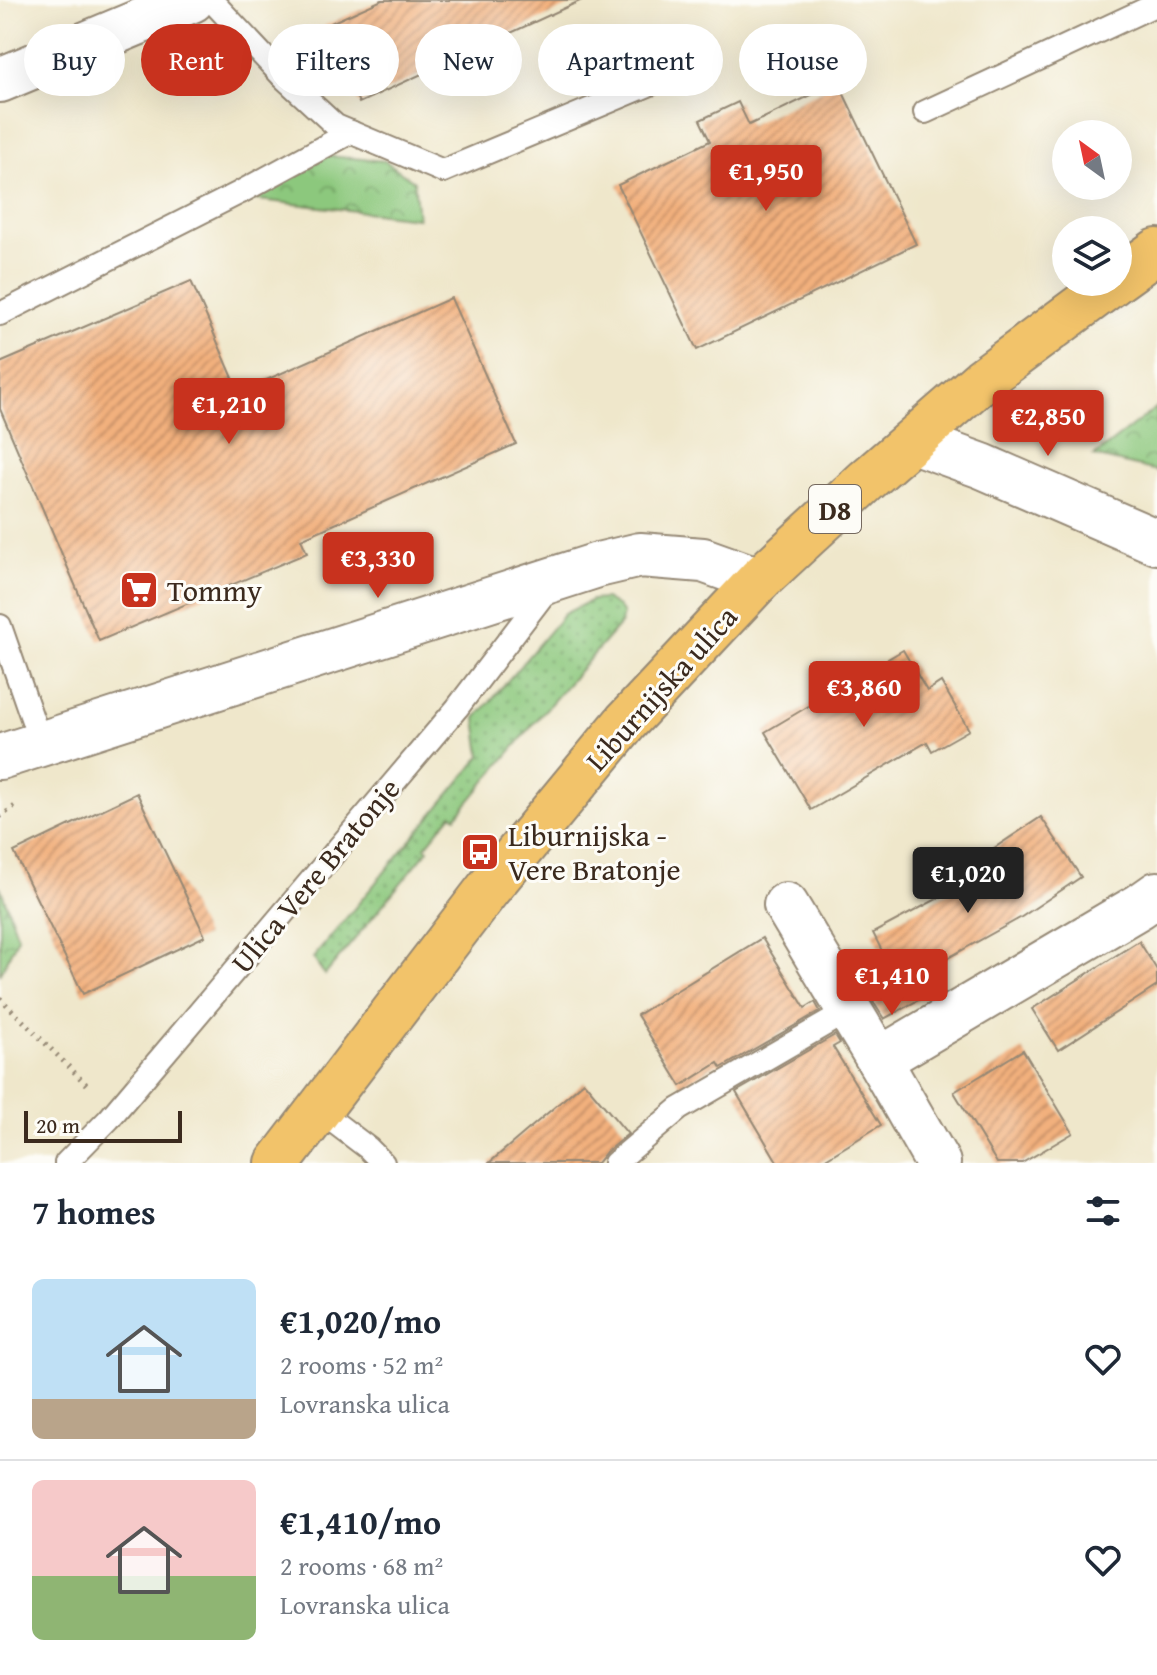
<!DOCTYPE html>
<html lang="en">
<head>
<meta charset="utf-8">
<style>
  body { margin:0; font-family:"Gentium Book Plus",serif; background:#f2f2f3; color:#1f2937; height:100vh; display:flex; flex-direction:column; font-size:30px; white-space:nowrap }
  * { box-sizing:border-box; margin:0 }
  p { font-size:26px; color:#747a83 }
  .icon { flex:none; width:44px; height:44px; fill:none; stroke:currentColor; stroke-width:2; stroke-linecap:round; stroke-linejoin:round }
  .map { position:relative; height:1163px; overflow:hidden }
  .details { display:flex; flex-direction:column; background:#fff; flex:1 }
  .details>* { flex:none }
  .top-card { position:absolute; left:24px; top:24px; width:1110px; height:72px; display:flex; gap:16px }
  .needle { width:52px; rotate:327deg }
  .controls { position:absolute; left:1052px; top:120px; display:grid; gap:16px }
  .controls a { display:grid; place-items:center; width:80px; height:80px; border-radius:50%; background:#fff; box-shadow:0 8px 32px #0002; font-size:40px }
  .scale { position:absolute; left:24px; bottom:20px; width:158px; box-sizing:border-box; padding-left:8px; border:4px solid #3b2a1e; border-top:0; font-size:22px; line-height:28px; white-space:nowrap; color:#3b2a1e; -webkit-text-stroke:6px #fdfcf7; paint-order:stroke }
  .price { position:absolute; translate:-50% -68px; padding:0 18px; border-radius:8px; background:#c8321e; color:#fff; font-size:26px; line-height:52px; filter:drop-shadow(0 2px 4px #0008) }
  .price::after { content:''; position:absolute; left:50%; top:48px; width:24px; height:18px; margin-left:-12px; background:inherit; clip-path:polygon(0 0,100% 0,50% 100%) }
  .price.active { background:#222; color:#fff }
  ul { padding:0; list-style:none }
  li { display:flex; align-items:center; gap:24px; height:200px; padding:0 32px }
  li+li { border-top:2px solid #e0e1e3 }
  li span { display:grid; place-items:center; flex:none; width:224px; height:160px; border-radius:12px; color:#555 }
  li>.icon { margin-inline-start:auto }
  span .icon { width:96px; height:96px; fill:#fffc; stroke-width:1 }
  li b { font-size:34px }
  h2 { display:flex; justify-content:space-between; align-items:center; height:96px; padding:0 32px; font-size:34px }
  .tag { padding:0 28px; border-radius:36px; background:#fff; box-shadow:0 8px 32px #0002; font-size:28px; line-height:72px }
  .tag.active { background:#c8321e; color:#fff }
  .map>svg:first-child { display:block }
  .grass { fill:url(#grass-dots); stroke:#64794e; stroke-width:2 }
  .park { fill:url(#park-crowns); stroke:#64794e; stroke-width:2 }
  .building { fill:url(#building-hatch) }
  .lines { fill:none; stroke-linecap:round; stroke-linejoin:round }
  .lane-casing { stroke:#958874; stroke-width:26 }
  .street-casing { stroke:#958874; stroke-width:48 }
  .primary-casing { stroke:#958874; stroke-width:48 }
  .path { stroke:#958874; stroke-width:5; stroke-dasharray:2 6; stroke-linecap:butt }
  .lane { stroke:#fff; stroke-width:22 }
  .street { stroke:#fff; stroke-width:44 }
  .primary { stroke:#f2c36a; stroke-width:44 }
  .labels { text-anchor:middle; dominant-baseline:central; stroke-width:6; stroke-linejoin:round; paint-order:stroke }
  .shield { fill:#fdfcf7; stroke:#75695f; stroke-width:2 }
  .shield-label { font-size:28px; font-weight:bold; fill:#3b2a1e }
  .poi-label { font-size:30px; fill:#3b2a1e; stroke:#fdfcf7; text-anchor:start }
  .street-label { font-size:30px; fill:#3b2a1e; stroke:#fdfcf7 }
</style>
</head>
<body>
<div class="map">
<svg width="1157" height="1163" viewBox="0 0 1157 1163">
  <defs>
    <pattern id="grass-dots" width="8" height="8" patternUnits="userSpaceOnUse" patternTransform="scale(2)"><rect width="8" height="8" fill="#8cc87d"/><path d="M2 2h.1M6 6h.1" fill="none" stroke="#74a366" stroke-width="1.8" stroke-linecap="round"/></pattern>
    <pattern id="park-crowns" width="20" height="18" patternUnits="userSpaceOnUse" patternTransform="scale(2)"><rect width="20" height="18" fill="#8cc87d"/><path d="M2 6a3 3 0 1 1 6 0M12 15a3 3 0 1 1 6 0" fill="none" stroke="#74a366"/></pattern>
    <pattern id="building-hatch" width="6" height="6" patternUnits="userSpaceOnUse" patternTransform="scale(2)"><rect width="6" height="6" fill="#f2b07d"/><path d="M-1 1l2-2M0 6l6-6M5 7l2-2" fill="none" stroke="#c58f66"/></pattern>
  </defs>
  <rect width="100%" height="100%" fill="#fdfcf7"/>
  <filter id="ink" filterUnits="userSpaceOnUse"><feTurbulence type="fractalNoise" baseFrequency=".0125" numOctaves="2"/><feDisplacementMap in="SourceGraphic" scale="16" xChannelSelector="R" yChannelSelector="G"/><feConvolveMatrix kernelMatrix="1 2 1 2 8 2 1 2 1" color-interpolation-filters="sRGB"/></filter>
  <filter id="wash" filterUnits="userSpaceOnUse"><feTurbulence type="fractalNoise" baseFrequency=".006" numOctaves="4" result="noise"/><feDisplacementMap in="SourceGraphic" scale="32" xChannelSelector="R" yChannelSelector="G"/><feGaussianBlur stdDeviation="1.8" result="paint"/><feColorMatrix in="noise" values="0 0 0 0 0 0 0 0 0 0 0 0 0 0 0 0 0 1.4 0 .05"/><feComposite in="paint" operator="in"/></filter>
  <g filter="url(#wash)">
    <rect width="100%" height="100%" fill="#efe7cb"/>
    <polygon class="grass" points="605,599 618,607 623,614 621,623 546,709 456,817 452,814 425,847 428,850 325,975 313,958 481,756 476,718 564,614 592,600"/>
    <g class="park">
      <polygon points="328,156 385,161 414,181 418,218 251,199"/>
      <polygon points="1157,407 1157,471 1094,456"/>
      <polygon points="0,886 18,937 0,975"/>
    </g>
    <g id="blocks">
      <g class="building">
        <polygon points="382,0 582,0 359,103 324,26"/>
        <polygon points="838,82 916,244 697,350 618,185 710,141 700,120 738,102 749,125"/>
        <polygon points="191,281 239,392 451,298 516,444 301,539 307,553 99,641 0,409 0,363"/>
        <polygon points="903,650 927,691 941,682 969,730 932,751 927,742 811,810 765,732"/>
        <polygon points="137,793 205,936 83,994 14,852"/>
        <polygon points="1041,817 1081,877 1020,918 932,967 942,987 884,1019 859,979 888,963 873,933 982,875 973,862"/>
        <polygon points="762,938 805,1008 815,1002 820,1011 721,1068 718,1063 681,1086 637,1015"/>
        <polygon points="1139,941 1157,970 1157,986 1058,1050 1032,1009"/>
        <polygon points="835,1035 840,1043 833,1047 881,1125 819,1163 778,1163 736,1092"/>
        <polygon points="1023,1050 1073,1133 1022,1163 997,1163 954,1092"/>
        <polygon points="584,1082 628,1134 606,1152 597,1163 489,1163"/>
      </g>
    </g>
  </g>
  <g filter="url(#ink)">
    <use href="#blocks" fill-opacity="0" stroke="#958874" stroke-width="2"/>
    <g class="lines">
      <g class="lane-casing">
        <g id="lane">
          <polyline points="211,0 284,78 336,126 443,171 696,65"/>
          <polyline points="925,112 1157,4"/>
          <polyline points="0,314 239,193 351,132"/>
          <polyline points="0,626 41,744"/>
          <polyline points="318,1110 368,1148 383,1163"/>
          <polyline points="66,1163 109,1119 457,708 550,586"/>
          <polyline points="615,1163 679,1109 848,1011"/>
        </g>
      </g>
      <g class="street-casing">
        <g id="street">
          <polyline points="0,80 192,0"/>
          <polyline points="913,441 982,466 1157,542"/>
          <polyline points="0,757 598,565 640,555 703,560 759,580"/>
          <polyline points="786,905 879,1060 938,1163"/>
          <polyline points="879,1060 1140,906 1157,894"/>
        </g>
      </g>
      <g class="primary-casing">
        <g id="primary">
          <polyline points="1118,279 1157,251"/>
          <polyline points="278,1163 488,889 626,722 759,580 867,480 982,380 1114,282"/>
        </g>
      </g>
      <g class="path">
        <polyline points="0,817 15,806"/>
        <polyline points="0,998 87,1085"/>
      </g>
      <use href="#lane" class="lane"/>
      <use href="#street" class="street"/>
      <use href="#primary" class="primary"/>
    </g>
  </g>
  <defs>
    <g id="supermarket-square" transform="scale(2)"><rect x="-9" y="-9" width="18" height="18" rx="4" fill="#c8321e" stroke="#fdfcf7"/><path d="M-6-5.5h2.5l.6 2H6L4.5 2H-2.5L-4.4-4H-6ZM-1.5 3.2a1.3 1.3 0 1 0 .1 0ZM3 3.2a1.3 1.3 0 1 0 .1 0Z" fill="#fff"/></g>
    <g id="bus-square" transform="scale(2)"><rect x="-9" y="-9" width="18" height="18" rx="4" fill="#c8321e" stroke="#fdfcf7"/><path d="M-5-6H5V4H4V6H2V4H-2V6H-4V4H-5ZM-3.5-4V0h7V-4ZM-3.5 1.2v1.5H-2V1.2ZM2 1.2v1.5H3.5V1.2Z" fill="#fff"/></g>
  </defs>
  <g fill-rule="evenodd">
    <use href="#supermarket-square" x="139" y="590"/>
    <use href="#bus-square" x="480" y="852"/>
  </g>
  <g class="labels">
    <rect class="shield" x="809" y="485" width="52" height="48" rx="6"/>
    <g class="shield-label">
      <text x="835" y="509">D8</text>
    </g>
    <g class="poi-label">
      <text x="167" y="590">Tommy</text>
      <text x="508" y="835">Liburnijska -<tspan x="508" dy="34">Vere Bratonje</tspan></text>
    </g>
    <g class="street-label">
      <text transform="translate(661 688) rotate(-48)">Liburnijska ulica</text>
      <text transform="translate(315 875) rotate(-50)">Ulica Vere Bratonje</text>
    </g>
  </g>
</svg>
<div class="controls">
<a><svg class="needle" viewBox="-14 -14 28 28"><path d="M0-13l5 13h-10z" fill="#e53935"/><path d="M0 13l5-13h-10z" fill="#747a83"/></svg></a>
<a><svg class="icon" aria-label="layers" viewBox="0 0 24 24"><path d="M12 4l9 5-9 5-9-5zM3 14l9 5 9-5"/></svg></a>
</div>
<div class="scale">20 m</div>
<b class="price" style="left:766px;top:213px">€1,950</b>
<b class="price" style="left:229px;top:446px">€1,210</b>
<b class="price" style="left:1048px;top:458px">€2,850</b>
<b class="price" style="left:378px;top:600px">€3,330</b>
<b class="price" style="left:864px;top:729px">€3,860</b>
<b class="price active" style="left:968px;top:915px">€1,020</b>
<b class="price" style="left:892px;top:1017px">€1,410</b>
<div class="top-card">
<a class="tag">Buy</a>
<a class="tag active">Rent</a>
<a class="tag">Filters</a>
<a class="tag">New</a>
<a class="tag">Apartment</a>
<a class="tag">House</a>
</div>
</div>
<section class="details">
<h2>7 homes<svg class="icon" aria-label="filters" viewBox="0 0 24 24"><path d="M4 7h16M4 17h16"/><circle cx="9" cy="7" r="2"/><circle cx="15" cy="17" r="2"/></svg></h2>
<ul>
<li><span style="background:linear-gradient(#bfe0f5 75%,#b9a48a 0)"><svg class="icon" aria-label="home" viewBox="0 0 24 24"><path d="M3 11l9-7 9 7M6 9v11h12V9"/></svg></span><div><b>€1,020/mo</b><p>2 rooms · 52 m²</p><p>Lovranska ulica</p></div><svg class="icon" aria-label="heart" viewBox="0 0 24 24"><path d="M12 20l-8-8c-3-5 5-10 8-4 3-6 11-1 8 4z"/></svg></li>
<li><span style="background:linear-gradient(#f6c9c9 60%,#8fb573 0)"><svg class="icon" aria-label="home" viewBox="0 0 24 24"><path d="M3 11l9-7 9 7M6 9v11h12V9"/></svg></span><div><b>€1,410/mo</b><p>2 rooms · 68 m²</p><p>Lovranska ulica</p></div><svg class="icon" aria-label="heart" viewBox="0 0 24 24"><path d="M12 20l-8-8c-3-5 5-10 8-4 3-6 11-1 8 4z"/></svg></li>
</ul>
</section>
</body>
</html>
